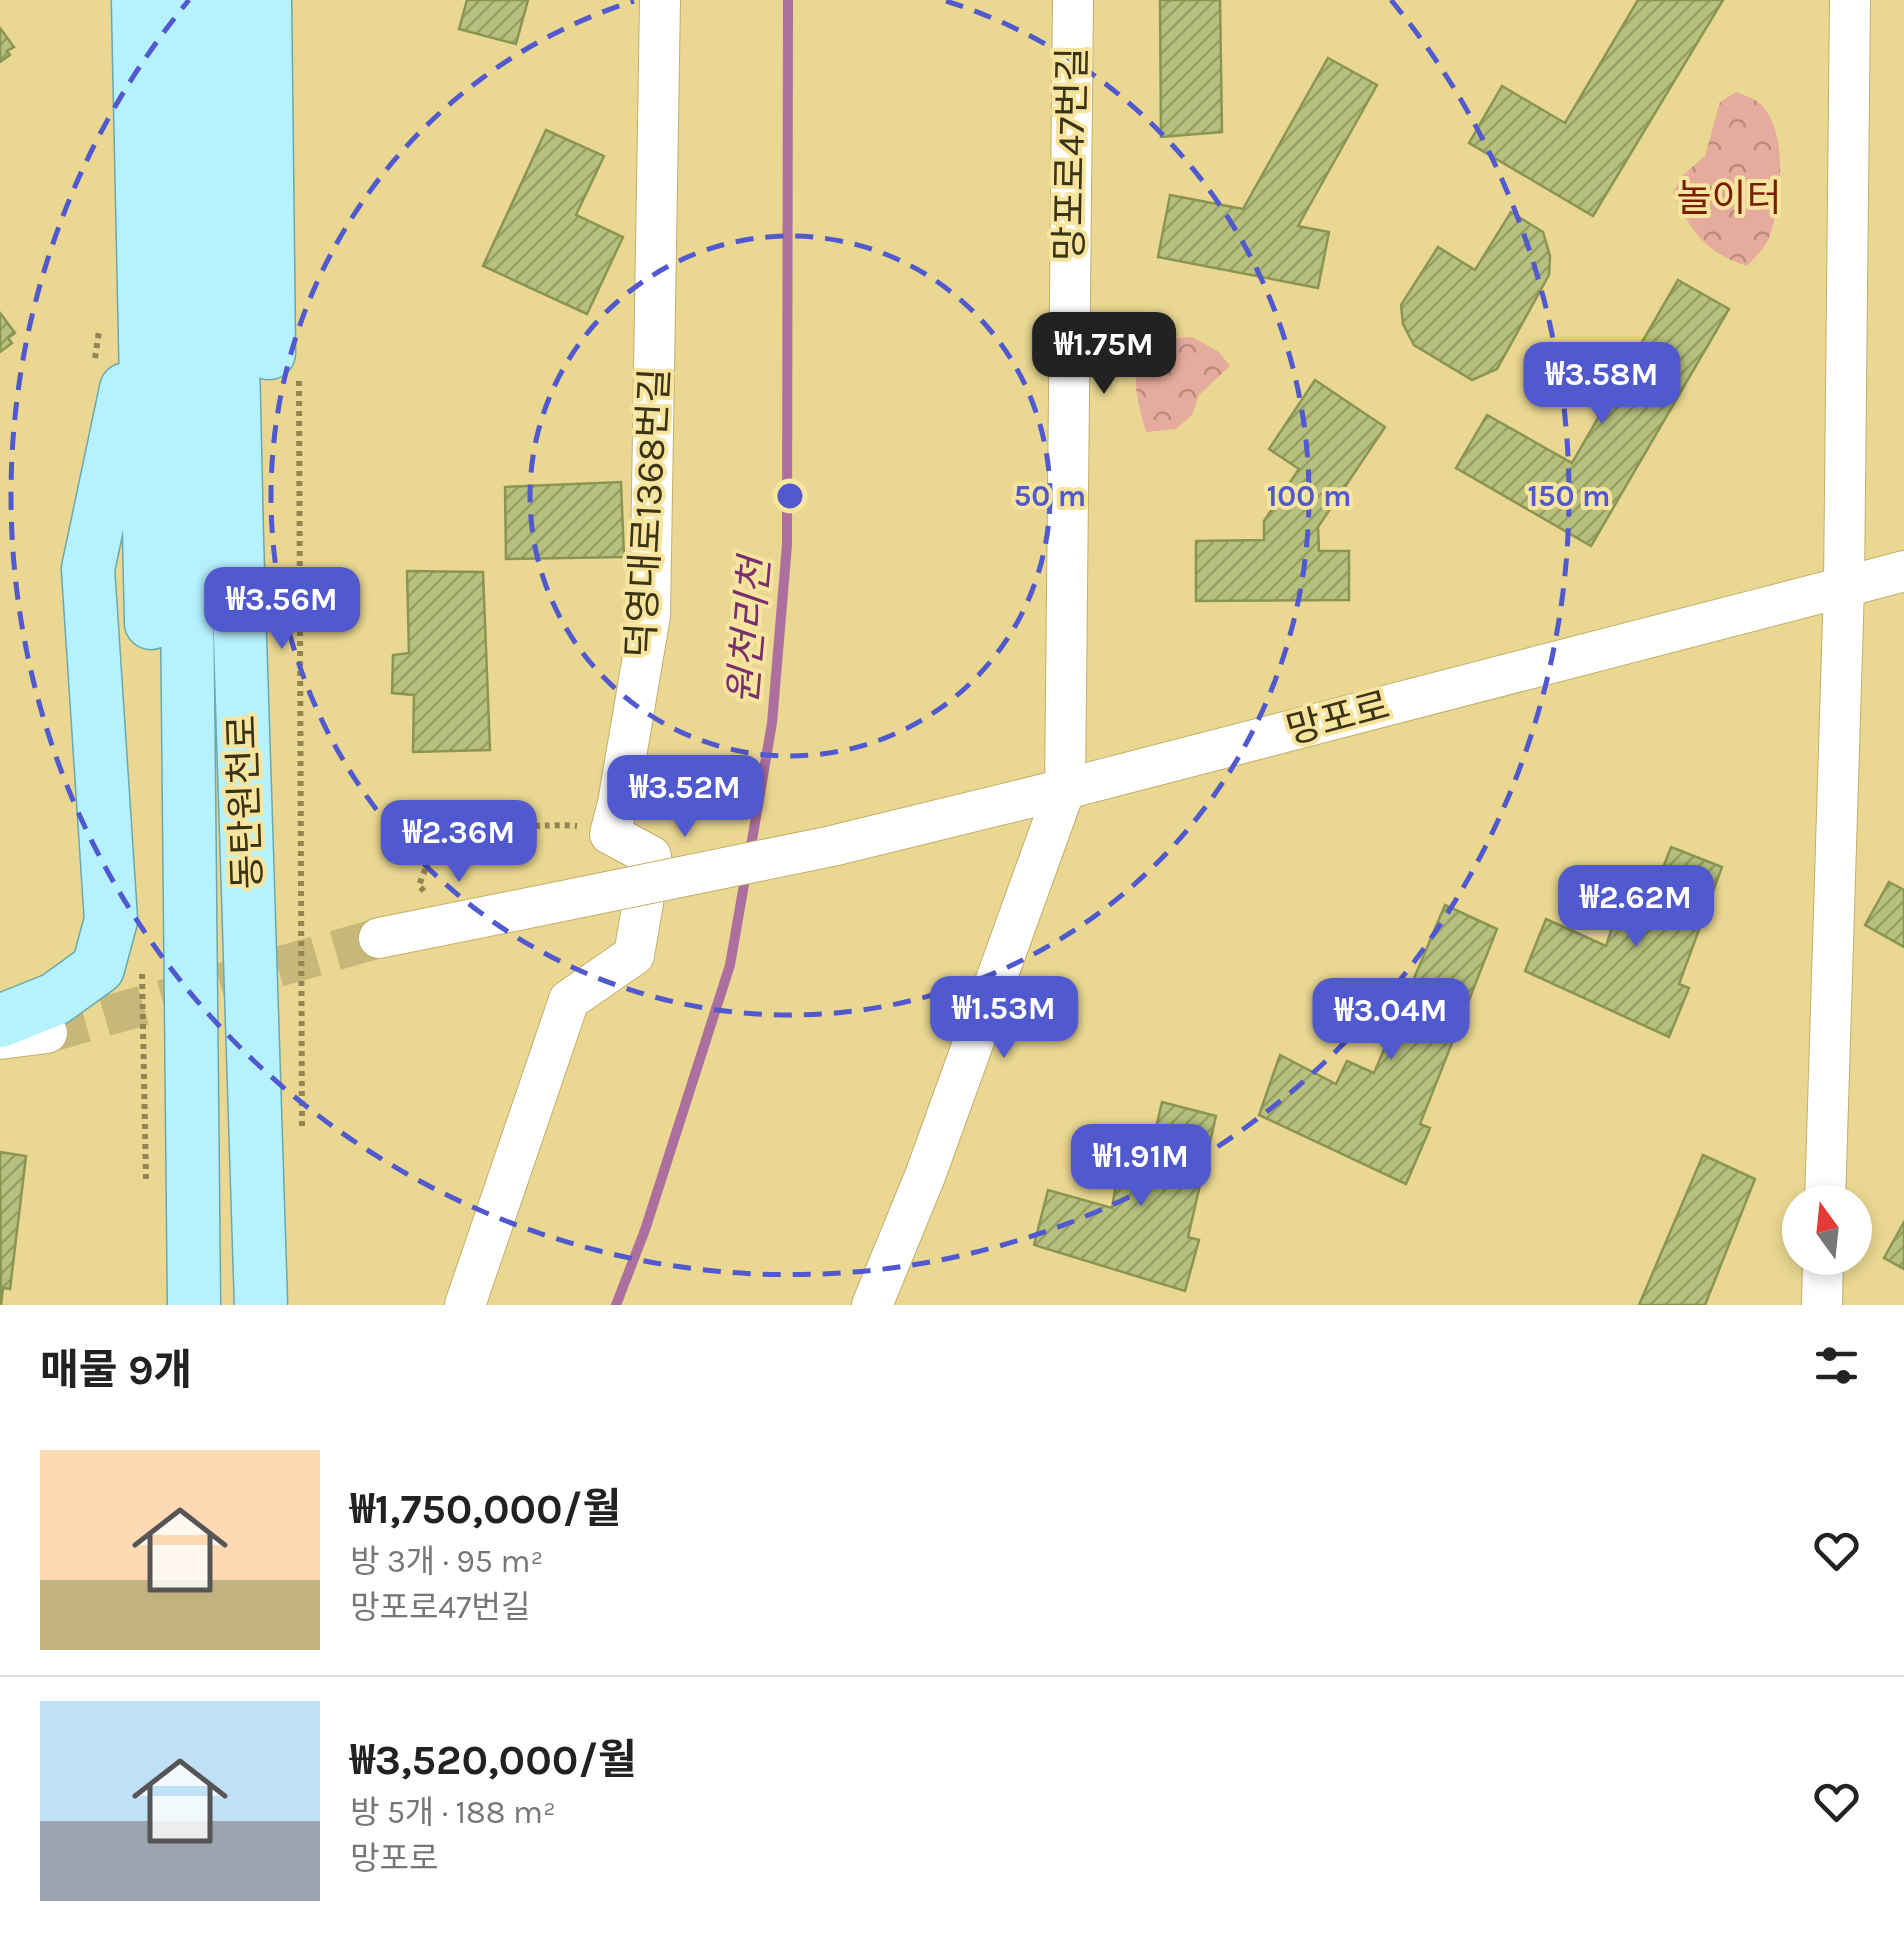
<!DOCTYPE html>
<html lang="ko">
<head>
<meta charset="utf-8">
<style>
  body { margin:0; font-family:Karla,"Noto Sans KR",sans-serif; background:#f6f6f6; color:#222; height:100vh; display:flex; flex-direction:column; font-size:38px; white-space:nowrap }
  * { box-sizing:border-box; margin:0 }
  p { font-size:32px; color:#767676 }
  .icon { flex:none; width:55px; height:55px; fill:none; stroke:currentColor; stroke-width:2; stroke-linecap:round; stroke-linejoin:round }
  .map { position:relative; height:1305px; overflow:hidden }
  .side { display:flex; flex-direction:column; background:#fff; flex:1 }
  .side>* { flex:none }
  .needle { width:65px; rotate:345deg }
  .buttons { position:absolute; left:1782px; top:1185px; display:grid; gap:20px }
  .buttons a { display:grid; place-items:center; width:90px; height:90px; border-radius:50%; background:#fff; box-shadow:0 5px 15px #0003; font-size:50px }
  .price { position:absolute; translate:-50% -85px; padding:0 22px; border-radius:20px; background:#5159cf; color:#fff; font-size:32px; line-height:65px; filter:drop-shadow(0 2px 5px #0008) }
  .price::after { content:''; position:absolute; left:50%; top:60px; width:30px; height:22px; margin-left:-15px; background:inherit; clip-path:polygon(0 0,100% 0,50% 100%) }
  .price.current { background:#222; color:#fff }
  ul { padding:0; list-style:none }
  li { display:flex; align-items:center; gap:30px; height:250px; padding:0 40px }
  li+li { border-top:2px solid #e0e0e0 }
  li span { display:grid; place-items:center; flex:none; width:280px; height:200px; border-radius:0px; color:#555 }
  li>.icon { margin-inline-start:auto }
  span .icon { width:120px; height:120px; fill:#fffc; stroke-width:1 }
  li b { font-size:42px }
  h2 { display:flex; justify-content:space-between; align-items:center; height:120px; padding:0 40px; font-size:42px }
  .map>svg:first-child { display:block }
  .forest { fill:url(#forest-crowns) }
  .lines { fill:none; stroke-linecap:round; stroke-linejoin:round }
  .stream { stroke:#ac6f9e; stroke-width:10 }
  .building { fill:url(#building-hatch); stroke:#8b9552; stroke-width:2.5 }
  .minor-tunnel { stroke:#c7b779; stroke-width:40; stroke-dasharray:40 20; stroke-linecap:butt }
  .minor-casing { stroke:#c1af6b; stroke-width:42 }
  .major-casing { stroke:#6ba8ad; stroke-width:55 }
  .path { stroke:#938654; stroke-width:6; stroke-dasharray:5 5; stroke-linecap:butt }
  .minor { stroke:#fff; stroke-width:40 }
  .major { stroke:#b6f1ff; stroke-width:52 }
  .minor-bridge-casing { stroke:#c1af6b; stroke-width:42; stroke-linecap:butt }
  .minor-bridge { stroke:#fff; stroke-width:40 }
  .ring { fill:none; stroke:#5159cf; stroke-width:5; stroke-dasharray:18 12 }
  .labels { text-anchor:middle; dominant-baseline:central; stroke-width:8; stroke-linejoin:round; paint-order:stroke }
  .street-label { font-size:38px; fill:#3a3316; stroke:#f7e59f }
  .park-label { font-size:38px; fill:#791e04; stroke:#f7e59f }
  .water-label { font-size:40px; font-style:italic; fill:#792f6c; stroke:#f7e59f }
  .centre { fill:#5159cf; stroke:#f7e59f; stroke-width:5 }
  .ring-label { font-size:30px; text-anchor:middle; font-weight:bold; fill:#5159cf; stroke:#f7e59f; stroke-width:8; stroke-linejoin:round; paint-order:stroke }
</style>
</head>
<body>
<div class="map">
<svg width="1904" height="1305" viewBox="0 0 1904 1305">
  <defs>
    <pattern id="forest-crowns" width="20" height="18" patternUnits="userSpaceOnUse" patternTransform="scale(2.5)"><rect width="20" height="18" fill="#e5ab9c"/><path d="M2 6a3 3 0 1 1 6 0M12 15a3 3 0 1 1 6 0" fill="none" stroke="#bb8c7e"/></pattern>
    <pattern id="building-hatch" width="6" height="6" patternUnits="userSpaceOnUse" patternTransform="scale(2.5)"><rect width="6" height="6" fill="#b7c17d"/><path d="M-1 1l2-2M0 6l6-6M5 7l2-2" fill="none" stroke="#969d65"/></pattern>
  </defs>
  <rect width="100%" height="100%" fill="#ead892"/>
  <g class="forest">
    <path d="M1736 92C1743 95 1752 97 1758 102 1789 126 1782 202 1770 235 1767 246 1755 257 1747 266 1706 253 1691 232 1673 193L1682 176 1705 156 1720 102Z"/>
    <path d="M1192 337 1219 352 1230 366 1199 395 1192 415 1176 429 1146 432C1136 394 1127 372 1154 340Z"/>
  </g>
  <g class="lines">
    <g class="stream">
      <polyline points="750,852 772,723 787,545 788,0"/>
      <polyline points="616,1305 645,1230 730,965 746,873"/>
    </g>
  </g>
  <g class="building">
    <polygon points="467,0 528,0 516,44 459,29"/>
    <polygon points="1160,0 1220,0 1222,132 1161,137"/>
    <polygon points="1638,0 1723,0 1593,216 1469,143 1502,86 1565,123"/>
    <polygon points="0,28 14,47 7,51 10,55 0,62"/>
    <polygon points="1328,58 1377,85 1298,226 1329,232 1318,288 1158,257 1170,195 1243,209"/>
    <polygon points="546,130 604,156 576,215 623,237 587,314 483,266"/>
    <polygon points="1511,212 1543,232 1550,256 1549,275 1497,369 1472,380 1414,345 1403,324 1401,305 1438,247 1475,270"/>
    <polygon points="1678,280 1729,309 1591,546 1456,468 1487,415 1572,463"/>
    <polygon points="0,313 15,333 8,338 12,343 0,352"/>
    <polygon points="1315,380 1385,427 1318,527 1319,551 1349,551 1349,600 1196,601 1196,541 1264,540 1264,521 1299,469 1269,449"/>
    <polygon points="621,482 624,557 506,559 505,487"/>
    <polygon points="407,571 483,572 490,750 413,752 414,695 392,693 393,655 409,653"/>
    <polygon points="1671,847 1722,867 1679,984 1689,988 1669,1037 1525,971 1546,919 1606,946 1614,922 1638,932"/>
    <polygon points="1889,882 1904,890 1904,947 1865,925"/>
    <polygon points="1445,905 1497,929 1420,1124 1430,1128 1406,1184 1259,1115 1280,1055 1336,1084 1347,1061 1374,1073"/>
    <polygon points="1162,1102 1216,1116 1188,1237 1199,1240 1185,1291 1034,1245 1048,1190 1112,1208 1116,1184 1141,1191"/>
    <polygon points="0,1152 26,1156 10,1289 3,1288 1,1305"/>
    <polygon points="1703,1155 1755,1179 1705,1305 1639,1305"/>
    <polygon points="1904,1222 1904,1269 1884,1258"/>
  </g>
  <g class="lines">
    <polyline class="minor-tunnel" points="47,1033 379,938"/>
    <g class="minor-casing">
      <g id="minor">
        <polyline points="1850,0 1844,587 1904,571"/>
        <polyline points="832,846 1065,789 1844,587 1825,1202"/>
        <polyline points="379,938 553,903"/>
        <polyline points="0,1039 47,1033"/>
        <polyline points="465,1305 569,1000 634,955 651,856 610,834 618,803 650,616 660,0"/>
        <polyline points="872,1305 925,1176 1065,789 1073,0"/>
        <polyline points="1822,1305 1823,1258"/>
      </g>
    </g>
    <g class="major-casing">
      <g id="major">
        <polyline points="138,0 151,623"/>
        <polyline points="177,0 184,292 194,1305"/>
        <polyline points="225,0 237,541 261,1305"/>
        <polyline points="265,0 269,353"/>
        <polyline points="0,1021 55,999 98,968 111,920 88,569 126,389"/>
      </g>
    </g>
    <g class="path">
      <polyline points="95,358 99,331"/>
      <polyline points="299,381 302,1129"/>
      <path d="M424 891 419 886C425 868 432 851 450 840 469 829 553 823 577 826"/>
      <polyline points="142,974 146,1181"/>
    </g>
    <use href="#minor" class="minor"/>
    <use href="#major" class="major"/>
    <g class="minor-bridge-casing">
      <polyline id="minor-bridge" points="553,903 832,846"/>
    </g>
    <use href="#minor-bridge" class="minor-bridge"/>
  </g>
  <g class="ring">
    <circle cx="790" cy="496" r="260"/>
    <path d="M946 1A519 519 0 1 1 634 1"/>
    <path d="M1391 0A779 779 0 1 1 189 0"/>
  </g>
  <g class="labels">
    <g class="street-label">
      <text transform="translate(1071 154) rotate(-89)">망포로47번길</text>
      <text transform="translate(648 513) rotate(-87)">덕영대로1368번길</text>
      <text transform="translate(1338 718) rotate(-15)">망포로</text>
      <text transform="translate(245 802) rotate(-92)">동탄원천로</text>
    </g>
    <g class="park-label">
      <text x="1729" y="198">놀이터</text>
    </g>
    <g class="water-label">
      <text transform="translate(749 631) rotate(-85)">원천리천</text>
    </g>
  </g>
  <circle cx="790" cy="496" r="15" class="centre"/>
  <g class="ring-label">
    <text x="1050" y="506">50 m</text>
    <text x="1309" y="506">100 m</text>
    <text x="1569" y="506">150 m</text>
  </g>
</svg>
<div class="buttons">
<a><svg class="needle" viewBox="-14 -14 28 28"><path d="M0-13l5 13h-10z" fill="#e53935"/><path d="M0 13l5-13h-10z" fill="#767676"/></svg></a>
</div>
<b class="price current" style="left:1104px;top:397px">₩1.75M</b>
<b class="price" style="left:1602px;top:427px">₩3.58M</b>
<b class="price" style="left:282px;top:652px">₩3.56M</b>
<b class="price" style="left:685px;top:840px">₩3.52M</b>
<b class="price" style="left:459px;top:885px">₩2.36M</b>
<b class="price" style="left:1636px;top:950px">₩2.62M</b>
<b class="price" style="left:1004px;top:1061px">₩1.53M</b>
<b class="price" style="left:1391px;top:1063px">₩3.04M</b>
<b class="price" style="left:1141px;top:1209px">₩1.91M</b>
</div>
<section class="side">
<h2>매물 9개<svg class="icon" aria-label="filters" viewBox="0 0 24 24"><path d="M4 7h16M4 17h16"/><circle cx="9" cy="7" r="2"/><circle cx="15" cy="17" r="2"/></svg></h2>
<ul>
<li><span style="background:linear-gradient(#ffd9b3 65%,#c2b280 0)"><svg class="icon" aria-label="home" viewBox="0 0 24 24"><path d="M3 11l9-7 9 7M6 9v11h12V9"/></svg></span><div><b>₩1,750,000/월</b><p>방 3개 · 95 m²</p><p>망포로47번길</p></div><svg class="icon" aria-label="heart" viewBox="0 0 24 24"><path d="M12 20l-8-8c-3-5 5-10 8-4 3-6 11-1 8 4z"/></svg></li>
<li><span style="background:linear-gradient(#bfe0f5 60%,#9aa5b1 0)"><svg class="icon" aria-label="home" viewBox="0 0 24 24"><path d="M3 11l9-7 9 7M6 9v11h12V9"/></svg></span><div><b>₩3,520,000/월</b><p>방 5개 · 188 m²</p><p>망포로</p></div><svg class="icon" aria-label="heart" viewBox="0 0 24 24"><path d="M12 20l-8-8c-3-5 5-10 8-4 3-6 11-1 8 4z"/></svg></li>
</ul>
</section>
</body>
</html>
